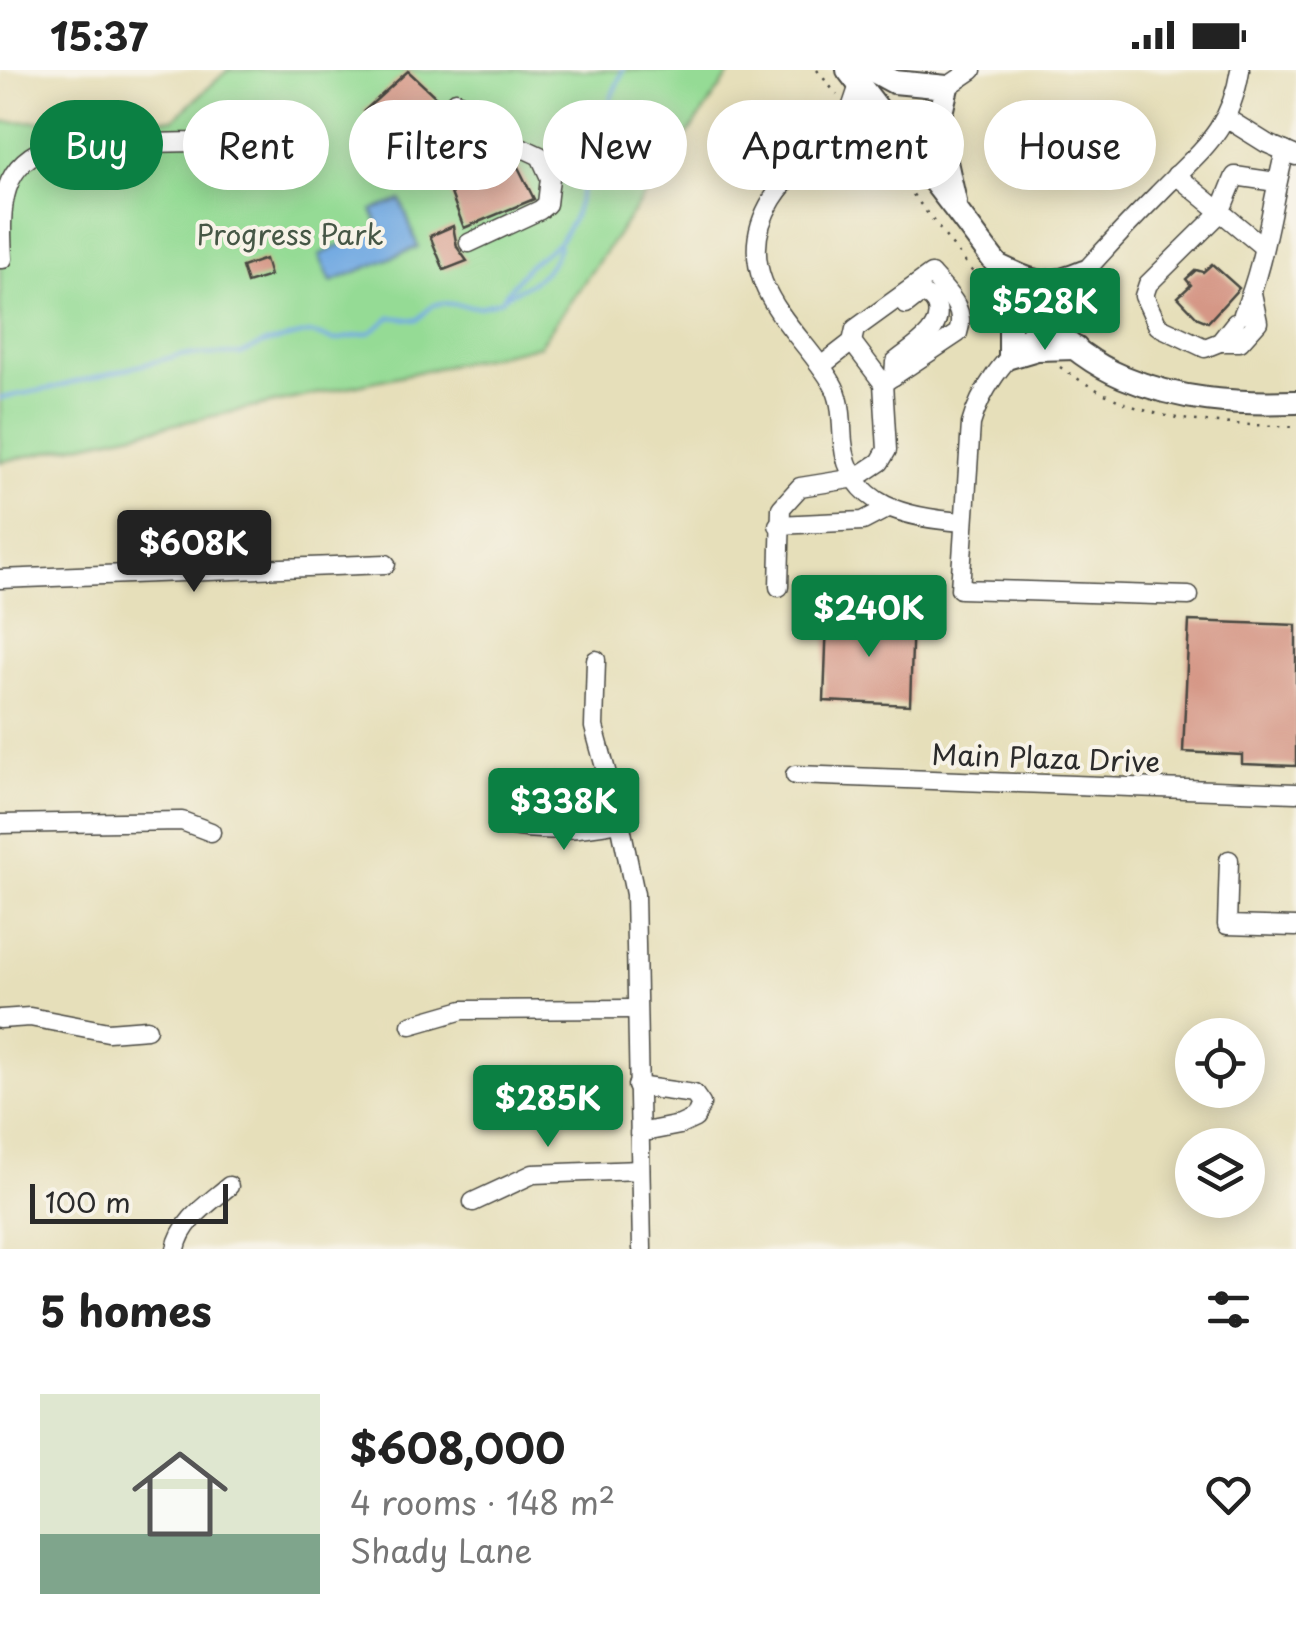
<!DOCTYPE html>
<html lang="en">
<head>
<meta charset="utf-8">
<style>
  body { margin:0; font-family:"Playpen Sans",sans-serif; background:#f6f6f6; color:#222; height:100vh; display:flex; flex-direction:column; font-size:38px; white-space:nowrap }
  * { box-sizing:border-box; margin:0 }
  p { font-size:32px; color:#767676 }
  .icon { flex:none; width:55px; height:55px; fill:none; stroke:currentColor; stroke-width:2; stroke-linecap:round; stroke-linejoin:round }
  .map { position:relative; height:1179px; overflow:hidden }
  .sheet { display:flex; flex-direction:column; background:#fff; flex:1 }
  .sheet>* { flex:none }
  .banner { position:absolute; left:30px; top:30px; width:1238px; height:90px; display:flex; gap:20px }
  .fabs { position:absolute; left:1175px; top:948px; display:grid; gap:20px }
  .fabs a { display:grid; place-items:center; width:90px; height:90px; border-radius:50%; background:#fff; box-shadow:0 5px 25px #0003; font-size:50px }
  .scale { position:absolute; left:30px; bottom:25px; width:198px; box-sizing:border-box; padding-left:10px; border:5px solid #2b2b2b; border-top:0; font-size:28px; line-height:35px; white-space:nowrap; color:#2b2b2b; -webkit-text-stroke:8px #f7f3e8; paint-order:stroke }
  .price { position:absolute; translate:-50% -85px; padding:0 22px; border-radius:10px; background:#0b8043; color:#fff; font-size:32px; line-height:65px; filter:drop-shadow(0 2px 5px #0008) }
  .price::after { content:''; position:absolute; left:50%; top:60px; width:30px; height:22px; margin-left:-15px; background:inherit; clip-path:polygon(0 0,100% 0,50% 100%) }
  .price.selected { background:#222; color:#fff }
  ul { padding:0; list-style:none }
  li { display:flex; align-items:center; gap:30px; height:250px; padding:0 40px }
  li span { display:grid; place-items:center; flex:none; width:280px; height:200px; border-radius:0px; color:#555 }
  li>.icon { margin-inline-start:auto }
  span .icon { width:120px; height:120px; fill:#fffc; stroke-width:1 }
  li b { font-size:42px }
  h2 { display:flex; justify-content:space-between; align-items:center; height:120px; padding:0 40px; font-size:42px }
  .pill { padding:0 35px; border-radius:45px; background:#fff; box-shadow:0 5px 25px #0003; font-size:35px; line-height:90px }
  .pill.selected { background:#0b8043; color:#fff }
  .status { display:flex; justify-content:space-between; align-items:center; height:70px; padding:0 50px; background:#fff; direction:ltr }
  .status svg { height:28px; fill:currentColor }
  .map>svg:first-child { display:block }
  .green { fill:#95db95; stroke:#608360; stroke-width:2.5 }
  .water { fill:#74abe2; stroke:#506b86; stroke-width:2.5 }
  .lines { fill:none; stroke-linecap:round; stroke-linejoin:round }
  .stream { stroke:#74abe2; stroke-width:4 }
  .building { fill:#d59786 }
  .minor-casing { stroke:#474640; stroke-width:21 }
  .major-casing { stroke:#474640; stroke-width:26 }
  .path { stroke:#474640; stroke-width:2.5; stroke-dasharray:2.5 8; stroke-linecap:butt }
  .minor { stroke:#fff; stroke-width:18 }
  .major { stroke:#fff; stroke-width:22 }
  .labels { text-anchor:middle; dominant-baseline:central; stroke-width:8; stroke-linejoin:round; paint-order:stroke }
  .park-label { font-size:28px; fill:#465746; stroke:#f7f3e8 }
  .street-label { font-size:28px; fill:#2b2b2b; stroke:#f7f3e8 }
</style>
</head>
<body>
<div class="status"><b>15:37</b><svg viewBox="0 0 49 12"><path d="M0 12V9h3v3zM5 12V6h3v6zM10 12V3h3v9zM15 12V0h3v12zM26 1h20v11H26zM47 4h2v5h-2z"/></svg></div>
<div class="map">
<svg width="1296" height="1179" viewBox="0 0 1296 1179">
  <rect width="100%" height="100%" fill="#f7f3e8"/>
  <filter id="ink" filterUnits="userSpaceOnUse"><feTurbulence type="fractalNoise" baseFrequency=".01" numOctaves="2"/><feDisplacementMap in="SourceGraphic" scale="20" xChannelSelector="R" yChannelSelector="G"/><feConvolveMatrix kernelMatrix="1 2 1 2 8 2 1 2 1" color-interpolation-filters="sRGB"/></filter>
  <filter id="wash" filterUnits="userSpaceOnUse"><feTurbulence type="fractalNoise" baseFrequency=".0048" numOctaves="4" result="noise"/><feDisplacementMap in="SourceGraphic" scale="40" xChannelSelector="R" yChannelSelector="G"/><feGaussianBlur stdDeviation="2.25" result="paint"/><feColorMatrix in="noise" values="0 0 0 0 0 0 0 0 0 0 0 0 0 0 0 0 0 1.4 0 .05"/><feComposite in="paint" operator="in"/></filter>
  <g filter="url(#wash)">
    <rect width="100%" height="100%" fill="#e6dfba"/>
    <polygon class="green" points="228,0 733,0 539,276 0,392 0,52 174,49"/>
    <polygon class="water" points="401,130 418,177 331,212 319,185 380,159 372,140"/>
    <g class="lines">
      <g class="stream">
        <path d="M503 227C527 216 551 205 559 176"/>
        <polyline points="0,328 48,319 181,285 241,284 262,274 309,263 335,270 370,263 391,247 417,250 433,235 442,233 479,237 500,231 527,197 560,171 573,149 583,117 599,91 609,50 611,28 623,0"/>
      </g>
    </g>
    <g id="blocks">
      <g class="building">
        <polygon points="408,1 437,28 390,67 364,41"/>
        <polygon points="513,87 534,129 464,158 447,113"/>
        <polygon points="453,156 457,177 467,191 444,200 430,166"/>
        <polygon points="265,189 270,206 247,213 242,197"/>
        <polygon points="1212,194 1239,218 1208,252 1198,248 1178,227 1191,215 1186,209 1196,200 1203,202"/>
        <polygon points="870,545 913,547 910,635 824,631 827,549 870,550"/>
        <polygon points="1189,551 1296,555 1296,696 1242,694 1242,685 1183,682"/>
      </g>
    </g>
  </g>
  <g filter="url(#ink)">
    <use href="#blocks" fill-opacity="0" stroke="#474640" stroke-width="2.5"/>
    <g class="lines">
      <g class="minor-casing">
        <g id="minor">
          <polyline points="947,17 972,0"/>
          <polyline points="456,31 497,66 540,86 550,108 547,134 540,140 469,173"/>
          <polyline points="1226,48 1266,73 1296,86"/>
          <path d="M898 65C880 66 854 64 838 72 786 98 740 152 763 212 778 250 812 279 832 313 843 331 841 352 843 372 849 438 910 448 963 452"/>
          <polyline points="840,71 859,15"/>
          <polyline points="1176,105 1262,176"/>
          <path d="M0 189H3C0 135 0 92 55 75L195 72 229 68"/>
          <path d="M1243 244C1265 193 1271 135 1285 81"/>
          <polyline points="1235,253 1220,272 1205,278 1158,256 1144,226 1148,214 1220,143 1235,106 1276,112"/>
          <polyline points="1220,272 1240,272 1258,252 1252,223"/>
          <path d="M821 296 852 272 855 259 931 204C946 222 967 238 958 263L883 313"/>
          <path d="M894 306 895 292C910 279 943 262 937 238 934 229 929 226 920 224L906 235"/>
          <polyline points="778,455 863,451 888,438"/>
          <polyline points="0,509 386,494"/>
          <polyline points="779,517 781,438 800,417 856,408 880,392 887,380 883,313 852,272"/>
          <path d="M1189 526 960 519 971 354C983 310 1015 281 1044 248 1081 205 1118 164 1158 124 1199 81 1230 63 1240 0"/>
          <polyline points="596,590 594,657 620,752 635,824 642,1179"/>
          <polyline points="795,705 1296,723"/>
          <polyline points="0,754 182,751 211,762"/>
          <path d="M507 755C545 763 582 759 620 752"/>
          <polyline points="1229,790 1227,855 1296,857"/>
          <polyline points="0,949 30,947 108,962 147,959"/>
          <polyline points="411,955 463,940 635,939"/>
          <polyline points="637,1016 694,1024 701,1034 695,1048 680,1055 639,1063"/>
          <polyline points="473,1132 533,1104 640,1100"/>
          <path d="M176 1179C181 1151 208 1134 229 1116"/>
        </g>
      </g>
      <g class="major-casing">
        <g id="major">
          <path d="M848 0C884 47 920 93 956 140 1003 201 1049 276 1123 307 1180 331 1235 334 1296 332"/>
          <polyline points="872,0 894,12 947,17 938,56 955,132"/>
          <path d="M1001 197C1037 214 1046 218 1084 202"/>
          <polyline points="1010,212 1010,287 1037,279 1076,278"/>
        </g>
      </g>
      <g class="path">
        <polyline points="817,0 837,25"/>
        <polyline points="912,31 923,44"/>
        <polyline points="881,83 992,227"/>
        <path d="M1060 297C1145 356 1198 352 1296 357"/>
      </g>
      <use href="#minor" class="minor"/>
      <use href="#major" class="major"/>
    </g>
  </g>
  <g class="labels">
    <g class="park-label">
      <text x="290" y="163">Progress Park</text>
    </g>
    <g class="street-label">
      <text transform="translate(1046 687) rotate(2)">Main Plaza Drive</text>
    </g>
  </g>
</svg>
<div class="fabs">
<a><svg class="icon" aria-label="locate" viewBox="0 0 24 24"><circle cx="12" cy="12" r="6"/><path d="M12 2v4M12 18v4M2 12h4M18 12h4"/></svg></a>
<a><svg class="icon" aria-label="layers" viewBox="0 0 24 24"><path d="M12 4l9 5-9 5-9-5zM3 14l9 5 9-5"/></svg></a>
</div>
<div class="scale">100 m</div>
<b class="price" style="left:1045px;top:283px">$528K</b>
<b class="price selected" style="left:194px;top:525px">$608K</b>
<b class="price" style="left:869px;top:590px">$240K</b>
<b class="price" style="left:564px;top:783px">$338K</b>
<b class="price" style="left:548px;top:1080px">$285K</b>
<div class="banner">
<a class="pill selected">Buy</a>
<a class="pill">Rent</a>
<a class="pill">Filters</a>
<a class="pill">New</a>
<a class="pill">Apartment</a>
<a class="pill">House</a>
</div>
</div>
<section class="sheet">
<h2>5 homes<svg class="icon" aria-label="filters" viewBox="0 0 24 24"><path d="M4 7h16M4 17h16"/><circle cx="9" cy="7" r="2"/><circle cx="15" cy="17" r="2"/></svg></h2>
<ul>
<li><span style="background:linear-gradient(#dfe7d0 70%,#7fa58c 0)"><svg class="icon" aria-label="home" viewBox="0 0 24 24"><path d="M3 11l9-7 9 7M6 9v11h12V9"/></svg></span><div><b>$608,000</b><p>4 rooms · 148 m²</p><p>Shady Lane</p></div><svg class="icon" aria-label="heart" viewBox="0 0 24 24"><path d="M12 20l-8-8c-3-5 5-10 8-4 3-6 11-1 8 4z"/></svg></li>
</ul>
</section>
</body>
</html>
